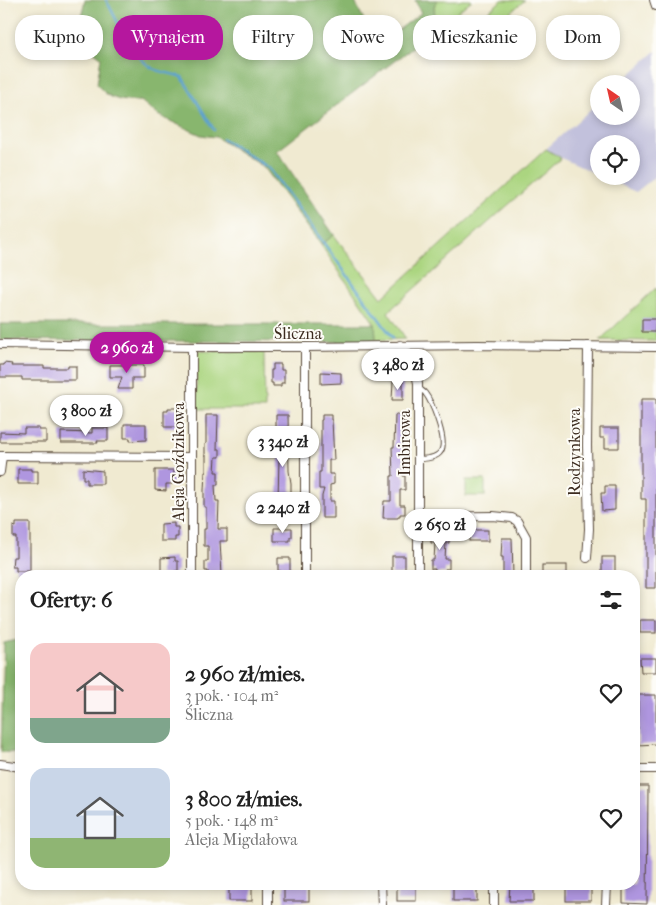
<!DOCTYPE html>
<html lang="pl">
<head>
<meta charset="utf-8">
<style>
  body { margin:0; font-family:"IM FELL French Canon",serif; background:#f2f2f2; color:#222; height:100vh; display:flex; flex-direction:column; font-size:19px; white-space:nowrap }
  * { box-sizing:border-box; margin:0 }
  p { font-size:16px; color:#767676 }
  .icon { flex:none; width:28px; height:28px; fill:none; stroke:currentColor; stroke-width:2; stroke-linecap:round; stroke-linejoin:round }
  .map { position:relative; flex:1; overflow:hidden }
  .drawer { position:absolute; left:15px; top:570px; width:625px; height:320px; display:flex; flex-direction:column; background:#fff; border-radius:20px; box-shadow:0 2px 8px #0003 }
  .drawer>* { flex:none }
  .hud { position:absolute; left:15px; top:15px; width:626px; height:45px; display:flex; gap:10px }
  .needle { width:32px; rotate:326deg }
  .fabs { position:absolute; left:590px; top:75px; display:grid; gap:10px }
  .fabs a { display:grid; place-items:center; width:50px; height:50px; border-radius:50%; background:#fff; box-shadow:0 2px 8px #0003; font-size:25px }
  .price { position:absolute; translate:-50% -42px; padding:0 11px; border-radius:18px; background:#fff; color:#222; font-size:16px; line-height:32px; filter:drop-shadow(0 1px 2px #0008) }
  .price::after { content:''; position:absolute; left:50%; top:30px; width:15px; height:11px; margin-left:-8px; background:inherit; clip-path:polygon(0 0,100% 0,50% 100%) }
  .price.selected { background:#b5179e; color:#fff }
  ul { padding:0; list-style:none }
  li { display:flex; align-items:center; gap:15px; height:125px; padding:0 15px }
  li span { display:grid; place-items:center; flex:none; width:140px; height:100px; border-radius:15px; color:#555 }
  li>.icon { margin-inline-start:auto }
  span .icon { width:60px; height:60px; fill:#fffc; stroke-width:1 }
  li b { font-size:21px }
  h2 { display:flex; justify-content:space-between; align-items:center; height:60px; padding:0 15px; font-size:21px }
  .pill { padding:0 18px; border-radius:20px; background:#fff; box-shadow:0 2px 8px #0003; font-size:18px; line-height:45px }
  .pill.selected { background:#b5179e; color:#fff }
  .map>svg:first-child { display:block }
  .industrial { fill:#c2c1dc }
  .green { fill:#abd580; stroke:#73804f }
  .forest { fill:#88b66e; stroke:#627046 }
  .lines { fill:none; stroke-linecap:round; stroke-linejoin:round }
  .stream { stroke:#5ca2d1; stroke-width:2.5 }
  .building { fill:#af96df }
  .lane-casing { stroke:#564739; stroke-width:6 }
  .street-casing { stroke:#564739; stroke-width:10 }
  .lane { stroke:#fff; stroke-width:4 }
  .street { stroke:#fff; stroke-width:8 }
  .labels { text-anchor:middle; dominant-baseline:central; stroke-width:4; stroke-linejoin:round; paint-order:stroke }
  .street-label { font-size:16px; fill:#3b2a1e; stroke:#fdfcf7 }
</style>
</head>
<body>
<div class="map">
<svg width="656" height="905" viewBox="0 0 656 905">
  <rect width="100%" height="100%" fill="#fdfcf7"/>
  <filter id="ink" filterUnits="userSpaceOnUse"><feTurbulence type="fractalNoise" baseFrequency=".02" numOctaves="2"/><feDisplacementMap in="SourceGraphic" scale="10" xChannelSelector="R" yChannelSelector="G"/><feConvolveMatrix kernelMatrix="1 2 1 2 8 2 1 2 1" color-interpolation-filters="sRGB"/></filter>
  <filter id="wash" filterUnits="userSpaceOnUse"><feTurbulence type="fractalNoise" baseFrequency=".0096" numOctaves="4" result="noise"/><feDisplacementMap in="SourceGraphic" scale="20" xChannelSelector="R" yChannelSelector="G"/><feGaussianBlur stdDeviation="1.12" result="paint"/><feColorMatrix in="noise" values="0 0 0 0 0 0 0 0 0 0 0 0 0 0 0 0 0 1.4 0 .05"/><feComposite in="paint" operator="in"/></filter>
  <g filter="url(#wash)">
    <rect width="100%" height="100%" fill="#f0ead1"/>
    <polygon class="industrial" points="656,51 656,176 636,192 600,176 631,176 631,144 599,144 599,175 561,158 546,149 599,102 599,116 631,116 631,84 619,84"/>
    <g class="green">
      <polygon points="437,0 472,0 436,29 434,6"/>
      <polygon points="502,0 525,0 463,53 454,40"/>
      <polygon points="546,149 561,158 388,312 406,339 376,340 375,324 321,245 334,235 382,298"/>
      <polygon points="656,288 656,341 600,340"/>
      <polygon points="196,351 264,352 265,409 197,409"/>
      <rect x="466" y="480" width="19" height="16"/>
    </g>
    <g class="forest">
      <path d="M85 0H354L377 46 421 13 415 0H437L434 6 436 29 277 151 334 235 321 245 264 167 216 137 201 135 168 120 158 115 141 101C123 102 108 100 97 84L101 57 72 35 78 29Z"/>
      <polygon points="0,324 375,324 376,340 347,342 0,340"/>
      <polygon points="21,639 21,753 1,752 4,643"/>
    </g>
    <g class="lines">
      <g class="stream">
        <path d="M106 0C118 21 131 55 152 68 159 72 174 74 182 77L214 130"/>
        <polyline points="223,139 269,168 393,338"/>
      </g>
    </g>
    <g id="blocks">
      <g class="building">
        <polygon points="642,319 656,319 655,332 642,332"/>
        <polygon points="4,363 12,364 11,366 44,366 44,368 68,368 68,366 76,366 76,380 22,380 22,377 0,377 0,365 4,365"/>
        <polygon points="273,364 281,364 281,370 284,370 284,383 281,383 281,386 273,386 273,383 271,383 271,370 273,370"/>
        <polygon points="110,365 144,365 144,378 132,378 132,389 118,389 122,377 110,377"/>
        <polygon points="321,372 341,373 341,383 321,384"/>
        <polygon points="393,381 403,381 403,400 392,400"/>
        <polygon points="641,399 656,399 656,588 646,588 646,499 641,499"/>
        <polygon points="168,408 178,408 177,427 164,427 164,411 168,411"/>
        <polygon points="206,415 218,415 217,449 220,449 220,457 216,457 215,472 218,472 218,485 215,485 216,501 219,501 218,529 227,529 227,541 220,541 222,575 208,575 208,571 205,571 205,561 208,561 208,546 204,546 204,529 206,529 206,507 204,507 204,490 205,472 206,472 206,455 205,455 205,444 206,444"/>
        <polygon points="276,415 288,415 289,471 291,483 291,505 289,505 289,513 272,513 272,499 278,499 279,458 278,458 278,432 276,432"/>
        <polygon points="322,415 331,415 331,420 332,420 334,460 329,460 329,474 334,474 334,484 330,485 330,501 334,501 334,518 322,518 322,496 324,489 319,489 319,472 321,472 321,420 322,420"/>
        <polygon points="395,415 405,415 405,433 403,433 405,461 403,461 403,476 405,476 405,490 400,490 400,505 405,505 405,514 400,514 400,516 398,516 398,518 383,518 384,501 391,501 391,476 393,476 392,447 394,447"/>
        <polygon points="124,424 146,424 146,440 130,441 130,438 124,438"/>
        <polygon points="24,428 39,428 39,430 46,430 46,442 0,442 0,432 24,433"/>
        <polygon points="92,428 108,428 108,441 97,441 98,443 61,443 61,432 92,433"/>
        <polygon points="600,428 619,428 619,448 605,448 605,438 600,438"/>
        <polygon points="18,469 31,469 31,471 38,471 38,484 18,484"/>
        <polygon points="83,469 103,471 103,484 87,484 87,479 83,479"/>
        <polygon points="155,470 174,470 173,484 166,484 166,491 155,490"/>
        <polygon points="605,486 615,486 615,510 602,511 601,493 605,493"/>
        <polygon points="16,523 30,523 30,571 16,571 16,567 12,567 13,557 16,557 16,537 13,537 13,526 16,527"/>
        <polygon points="174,523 174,527 178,527 178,537 175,537 175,541 161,541 161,524"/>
        <polygon points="274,528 292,528 292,537 290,537 290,541 274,541"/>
        <polygon points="435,530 445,530 445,533 449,533 449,543 446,543 445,559 449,559 449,569 445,569 445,573 435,573 435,569 431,569 431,560 434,560 435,543 431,543 431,534 435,534"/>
        <rect x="469" y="530" width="19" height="11"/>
        <polygon points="502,538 512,538 513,576 503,576 503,557 501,557"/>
        <rect x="392" y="556" width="13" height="18"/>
        <polygon points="175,557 175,561 178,561 178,571 175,571 175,574 161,575 161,558"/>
        <rect x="602" y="557" width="13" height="16"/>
        <polygon points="278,558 290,558 290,575 280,574 281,571 278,571"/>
        <rect x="542" y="565" width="25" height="11"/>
        <rect x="640" y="620" width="16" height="13"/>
        <polygon points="640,658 656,658 656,672 641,672"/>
        <polygon points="638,695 656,695 656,744 638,745"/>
        <polygon points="634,786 648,786 647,904 623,903 623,884 634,884"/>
        <rect x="229" y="884" width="23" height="17"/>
        <rect x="284" y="884" width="25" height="17"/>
        <rect x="397" y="884" width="19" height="17"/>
        <rect x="453" y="884" width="24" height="17"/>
        <polygon points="510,884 534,884 534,901 509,901"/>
        <rect x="566" y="884" width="25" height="17"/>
      </g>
    </g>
  </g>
  <g filter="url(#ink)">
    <use href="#blocks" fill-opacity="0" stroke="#564739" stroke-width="1"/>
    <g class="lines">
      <g class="lane-casing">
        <path id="lane" d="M418 459C427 459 439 458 442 449 446 437 432 402 425 393 423 391 421 390 419 388"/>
      </g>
      <g class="street-casing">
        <g id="street">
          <polyline points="654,0 656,6"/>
          <polyline points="0,344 192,347 305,347 477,345 656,347"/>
          <path d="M400 345C408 358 416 368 418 383V576"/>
          <polyline points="305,347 305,576"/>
          <polyline points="0,456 192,457"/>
          <polyline points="0,472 2,456"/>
          <polyline points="418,517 493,516 512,518 517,521 526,537 526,576"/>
          <polyline points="587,558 589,529 587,446 588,346"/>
          <polyline points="192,576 192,347"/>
          <polyline points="0,764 21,767"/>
          <polyline points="634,769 656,769"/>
          <polyline points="381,884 382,905"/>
          <polyline points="268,905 268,884"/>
          <polyline points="494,905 494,884"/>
          <polyline points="606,905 607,884"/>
        </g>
      </g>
      <use href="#lane" class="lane"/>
      <use href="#street" class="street"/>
    </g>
  </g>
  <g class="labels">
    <g class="street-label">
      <text x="298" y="333">Śliczna</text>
      <text transform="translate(404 443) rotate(-90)">Imbirowa</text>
      <text transform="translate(574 452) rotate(-90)">Rodzynkowa</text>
      <text transform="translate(178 462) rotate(-90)">Aleja Goździkowa</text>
    </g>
  </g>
</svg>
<div class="fabs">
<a><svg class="needle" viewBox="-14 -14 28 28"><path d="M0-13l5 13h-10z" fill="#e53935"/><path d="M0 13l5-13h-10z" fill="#767676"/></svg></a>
<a><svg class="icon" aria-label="locate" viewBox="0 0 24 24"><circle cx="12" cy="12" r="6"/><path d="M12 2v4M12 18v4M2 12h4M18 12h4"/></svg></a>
</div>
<b class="price selected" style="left:127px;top:374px">2 960 zł</b>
<b class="price" style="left:398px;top:391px">3 480 zł</b>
<b class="price" style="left:86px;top:437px">3 800 zł</b>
<b class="price" style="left:283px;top:468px">3 340 zł</b>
<b class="price" style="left:283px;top:534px">2 240 zł</b>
<b class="price" style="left:440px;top:551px">2 650 zł</b>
<div class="hud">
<a class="pill">Kupno</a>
<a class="pill selected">Wynajem</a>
<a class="pill">Filtry</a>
<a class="pill">Nowe</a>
<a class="pill">Mieszkanie</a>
<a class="pill">Dom</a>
</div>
<section class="drawer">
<h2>Oferty: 6<svg class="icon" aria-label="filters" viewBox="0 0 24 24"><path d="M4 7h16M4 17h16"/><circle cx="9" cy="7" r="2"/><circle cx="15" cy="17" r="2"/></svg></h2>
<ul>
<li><span style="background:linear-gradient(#f6c9c9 75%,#7fa58c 0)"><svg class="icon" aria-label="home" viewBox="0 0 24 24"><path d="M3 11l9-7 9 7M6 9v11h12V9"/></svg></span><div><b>2 960 zł/mies.</b><p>3 pok. · 104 m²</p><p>Śliczna</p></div><svg class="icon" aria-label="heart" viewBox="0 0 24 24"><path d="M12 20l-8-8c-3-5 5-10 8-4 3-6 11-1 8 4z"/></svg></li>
<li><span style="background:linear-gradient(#c9d6e8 70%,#8fb573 0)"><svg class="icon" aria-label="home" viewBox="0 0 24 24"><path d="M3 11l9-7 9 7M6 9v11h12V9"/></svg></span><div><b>3 800 zł/mies.</b><p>5 pok. · 148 m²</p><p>Aleja Migdałowa</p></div><svg class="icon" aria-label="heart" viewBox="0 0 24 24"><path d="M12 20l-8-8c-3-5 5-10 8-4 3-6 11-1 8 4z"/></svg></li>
</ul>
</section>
</div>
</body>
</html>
